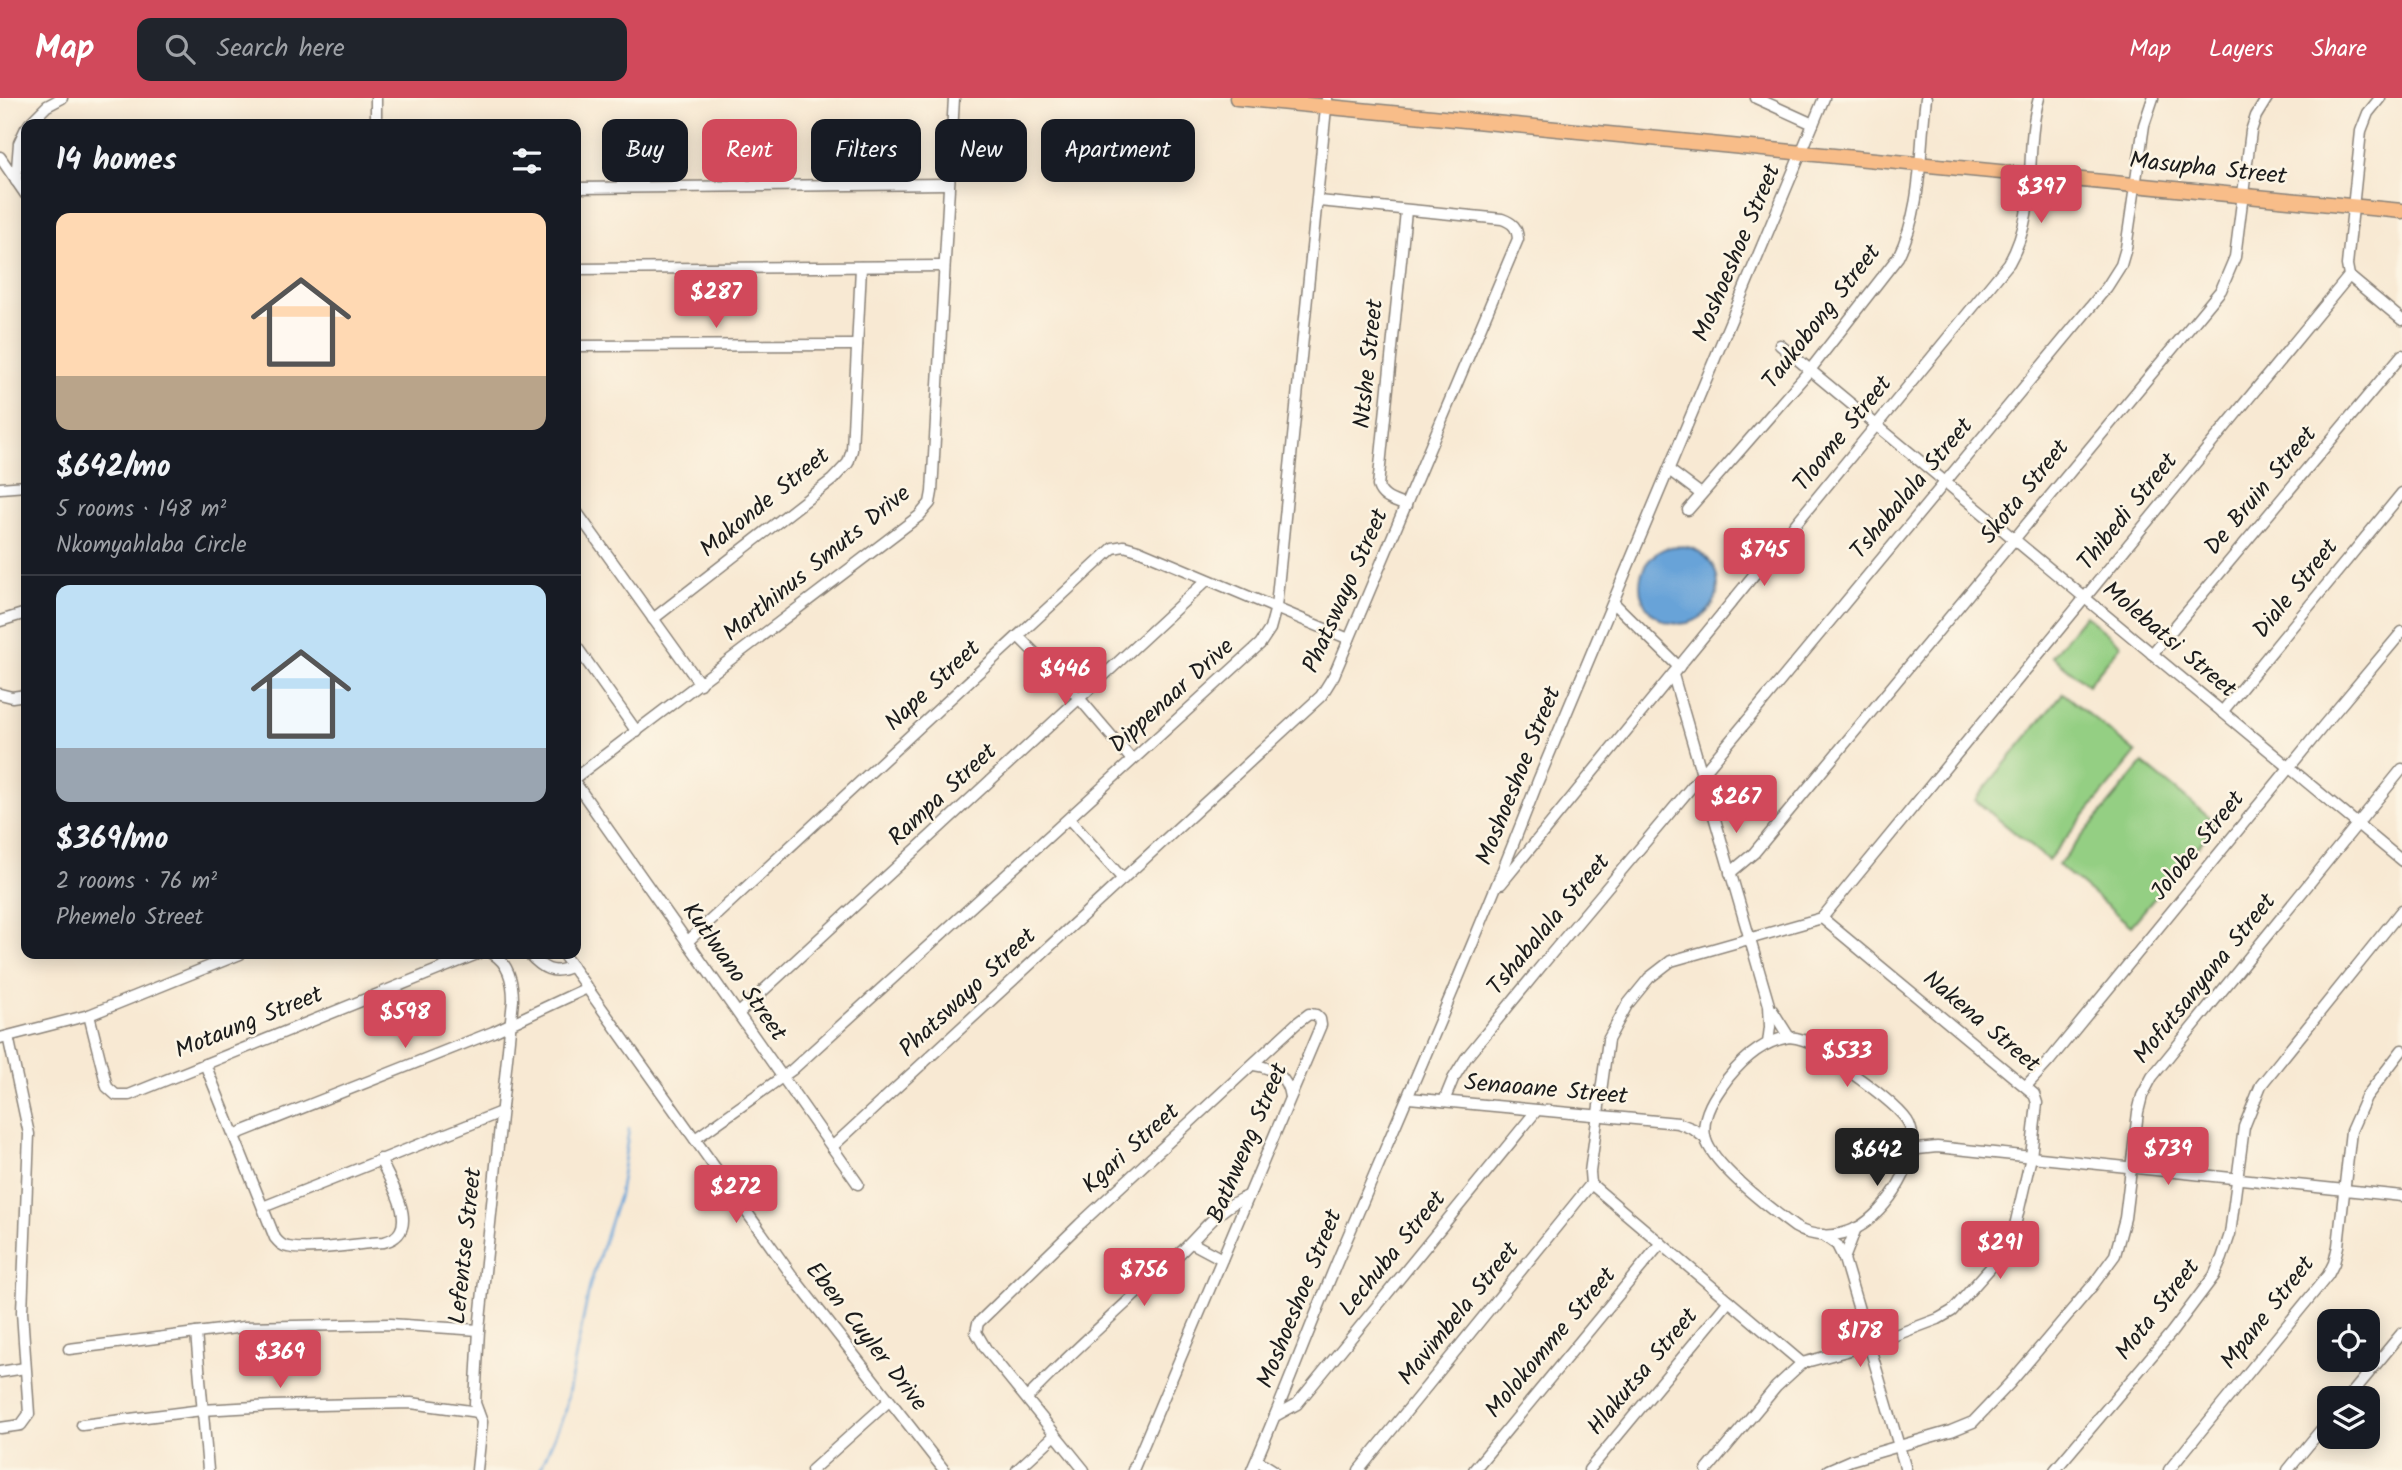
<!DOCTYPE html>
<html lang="en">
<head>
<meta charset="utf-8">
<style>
  body { margin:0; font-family:Kalam,sans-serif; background:#20242c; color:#f1f3f6; height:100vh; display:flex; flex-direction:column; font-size:26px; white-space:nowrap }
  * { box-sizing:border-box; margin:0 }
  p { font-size:23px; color:#9ea1a6 }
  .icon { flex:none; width:38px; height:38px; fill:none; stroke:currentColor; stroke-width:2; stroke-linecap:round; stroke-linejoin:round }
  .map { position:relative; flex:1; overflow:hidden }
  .side { position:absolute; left:21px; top:21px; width:560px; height:840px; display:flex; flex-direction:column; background:#171b24; border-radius:14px; box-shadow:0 4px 18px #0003 }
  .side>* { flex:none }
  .banner { position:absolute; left:602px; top:21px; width:665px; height:63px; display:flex; gap:14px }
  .tools { position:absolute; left:2317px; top:1211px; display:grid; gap:14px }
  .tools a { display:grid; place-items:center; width:63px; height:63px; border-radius:14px; background:#171b24; box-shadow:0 4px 18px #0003; font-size:35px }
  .price { position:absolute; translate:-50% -60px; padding:0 16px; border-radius:7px; background:#d1495b; color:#fff; font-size:23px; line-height:46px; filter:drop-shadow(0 2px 4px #0008) }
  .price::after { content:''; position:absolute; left:50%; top:42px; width:21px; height:16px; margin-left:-10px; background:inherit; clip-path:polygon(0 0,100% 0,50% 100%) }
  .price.active { background:#222; color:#fff }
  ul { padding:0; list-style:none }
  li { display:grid; align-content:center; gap:14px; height:371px; padding:0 35px }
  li+li { border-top:2px solid #363941 }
  li span { display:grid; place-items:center; height:217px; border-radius:14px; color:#555 }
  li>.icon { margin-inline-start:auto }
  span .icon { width:126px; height:126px; fill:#fffc; stroke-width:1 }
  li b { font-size:30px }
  h2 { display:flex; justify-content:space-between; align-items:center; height:84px; padding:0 35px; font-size:30px }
  .pill { padding:0 24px; border-radius:14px; background:#171b24; box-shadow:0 4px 18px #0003; font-size:24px; line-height:63px }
  .pill.active { background:#d1495b; color:#fff }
  header { display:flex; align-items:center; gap:42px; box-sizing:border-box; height:98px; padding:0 35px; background:#d1495b; color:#fff }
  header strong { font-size:33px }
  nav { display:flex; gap:38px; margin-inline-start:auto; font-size:24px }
  .search { width:490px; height:63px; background:#20242c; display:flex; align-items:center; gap:18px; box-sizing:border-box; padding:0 24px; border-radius:14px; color:#9ea1a6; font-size:26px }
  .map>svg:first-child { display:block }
  .green { fill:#94cf83; stroke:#587650; stroke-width:2 }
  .water { fill:#68a3d8; stroke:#42607a; stroke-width:2 }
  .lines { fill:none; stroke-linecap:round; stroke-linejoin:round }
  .stream { stroke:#68a3d8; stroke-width:2.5 }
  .minor-casing { stroke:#8a8278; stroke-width:13 }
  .major-casing { stroke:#8a8278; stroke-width:17 }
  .minor { stroke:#fff; stroke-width:10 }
  .major { stroke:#f8bd89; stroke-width:14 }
  .labels { text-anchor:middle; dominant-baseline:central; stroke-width:5; stroke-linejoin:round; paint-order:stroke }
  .street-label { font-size:24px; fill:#1c1c1c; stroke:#fcf5e5 }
</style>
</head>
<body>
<header>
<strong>Map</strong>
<div class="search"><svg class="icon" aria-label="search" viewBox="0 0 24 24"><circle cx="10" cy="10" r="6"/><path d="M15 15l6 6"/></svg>Search here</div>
<nav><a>Map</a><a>Layers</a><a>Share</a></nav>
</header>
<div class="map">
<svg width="2402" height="1372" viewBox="0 0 2402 1372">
  <rect width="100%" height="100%" fill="#fcf5e5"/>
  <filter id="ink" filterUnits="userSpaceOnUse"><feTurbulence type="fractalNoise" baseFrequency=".0143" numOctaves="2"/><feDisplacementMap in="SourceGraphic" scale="14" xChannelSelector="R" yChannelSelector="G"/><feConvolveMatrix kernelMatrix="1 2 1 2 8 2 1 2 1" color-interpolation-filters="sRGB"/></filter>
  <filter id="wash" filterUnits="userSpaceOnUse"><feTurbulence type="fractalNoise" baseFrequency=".00686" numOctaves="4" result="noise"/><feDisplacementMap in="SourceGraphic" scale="28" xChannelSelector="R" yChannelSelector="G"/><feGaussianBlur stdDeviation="1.57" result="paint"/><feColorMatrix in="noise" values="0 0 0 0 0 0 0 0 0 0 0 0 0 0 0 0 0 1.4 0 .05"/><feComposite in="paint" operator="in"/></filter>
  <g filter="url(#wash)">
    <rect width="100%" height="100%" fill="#f8e9d3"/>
    <g class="green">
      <polygon points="2085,517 2121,547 2088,587 2052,558"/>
      <polygon points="2063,595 2136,655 2048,762 1975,702"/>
      <polygon points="2143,665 2217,726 2131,828 2058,767"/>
    </g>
    <circle class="water" cx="1679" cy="487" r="39"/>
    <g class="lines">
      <polyline class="stream" points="540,1372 564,1316 590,1187 619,1097 629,1031"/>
    </g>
  </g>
  <g filter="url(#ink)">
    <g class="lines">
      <g class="minor-casing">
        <g id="minor">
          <polyline points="1756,0 1813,26"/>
          <polyline points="29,26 47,8 62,0"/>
          <polyline points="376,26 376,0"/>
          <polyline points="0,59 26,97"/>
          <polyline points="16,83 19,45 26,30"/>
          <polyline points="576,90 948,86"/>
          <path d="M1406 113 1378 388C1382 401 1395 403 1406 408"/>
          <polyline points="576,171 943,168"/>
          <polyline points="2349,178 2402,222"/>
          <polyline points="1780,247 2402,763"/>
          <polyline points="576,248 857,247"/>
          <polyline points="1669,372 1701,396"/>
          <polyline points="0,390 26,388"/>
          <path d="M1688 412 1810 272 1898 159C1923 109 1919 54 1926 0"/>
          <polyline points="576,413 700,586"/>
          <polyline points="1614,505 1679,569"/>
          <polyline points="653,521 832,382 848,365 852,352 861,169"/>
          <polyline points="0,523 26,515"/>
          <polyline points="1018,538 1079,600 1132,662"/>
          <polyline points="576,548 637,634"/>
          <polyline points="2152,556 2402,257"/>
          <polyline points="1673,577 1769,907 1770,929 1768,945"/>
          <polyline points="0,596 12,599 26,597"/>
          <polyline points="2222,614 2402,395"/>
          <polyline points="576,679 919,418 930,405 932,394 954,0"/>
          <polyline points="576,686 858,1086"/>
          <polyline points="1069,721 1123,781"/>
          <polyline points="1730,775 1754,755 2221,192 2235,159 2251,33 2256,18 2267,0"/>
          <path d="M1501 786 2009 165C2040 110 2023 56 2039 0"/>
          <polyline points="1822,820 2349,178 2347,167 2361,33 2368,15 2380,0"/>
          <polyline points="687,844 1113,450 1124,448 1138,452 1349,541"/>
          <path d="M529 856C542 870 553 878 572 868"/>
          <polyline points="563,856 793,1179 944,1372"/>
          <polyline points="1772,912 1789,939"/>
          <polyline points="739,915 1207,482"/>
          <polyline points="89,917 107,989 116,997 129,997 477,856"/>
          <path d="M1789 939C1815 941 1834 960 1853 976 1867 986 1903 1012 1909 1026 1924 1059 1886 1115 1857 1130 1837 1140 1813 1140 1795 1129 1772 1112 1709 1065 1705 1038 1701 1017 1716 996 1728 980 1744 960 1763 943 1789 939Z"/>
          <polyline points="0,940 89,917 240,856"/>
          <path d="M205 966 275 1140C279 1145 282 1148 288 1149 310 1154 360 1145 384 1144 424 1134 390 1084 380 1061"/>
          <path d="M1254 967C1274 970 1287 978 1290 999"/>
          <polyline points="2026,988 2050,962 2324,627 2402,534"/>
          <polyline points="1409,1000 1678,1025 1693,1031 1705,1040"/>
          <polyline points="1444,1003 1453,981 1466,960 1547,861 1762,605 2107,189 2121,167 2126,150 2144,27 2153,0"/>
          <polyline points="234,1037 493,934 587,890"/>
          <polyline points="695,1041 792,972 1260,546 1270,531 1276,509 1327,0"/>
          <path d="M832 1049 1321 598 1334 577 1518 141C1517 129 1513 125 1502 121L1319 103"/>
          <polyline points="1910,1057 1918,1051 1937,1049 2402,1098"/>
          <polyline points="263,1109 501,1014"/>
          <polyline points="1823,1137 1837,1147 1844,1161 1906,1372"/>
          <polyline points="1192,1145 1222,1161"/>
          <polyline points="1844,1161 1856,1130"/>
          <polyline points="196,1235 208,1372"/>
          <polyline points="69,1251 244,1229 390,1226 479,1232"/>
          <polyline points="1802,1265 1591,1086 1590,1074 1608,942 1627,907 1649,880 1671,863 1822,820"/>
          <polyline points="0,1274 25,1270"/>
          <path d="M1027 1300C1075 1250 1128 1204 1179 1156 1202 1135 1217 1110 1248 1098"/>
          <polyline points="2348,1300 2402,1235"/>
          <polyline points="1275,1318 1297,1306 1537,1012"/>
          <polyline points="82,1327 202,1312 272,1308 411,1305 478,1314"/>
          <polyline points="0,1330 21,1327 29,1316 22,1214 29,1036 8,938"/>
          <polyline points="1257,1362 1273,1372"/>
          <path d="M477 1372 482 1324 475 1305 479 1232 513 902C513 884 508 865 493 856"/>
          <polyline points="812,1372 889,1303"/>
          <polyline points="1017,1372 1054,1338"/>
          <polyline points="1084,1372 986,1251 976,1234 978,1225 1080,1126 1297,925 1309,916 1316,917 1320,921 1321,927 1133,1372"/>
          <path d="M1252 1372C1283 1301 1310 1228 1340 1157 1407 999 1476 843 1538 683L1824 0"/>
          <polyline points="1359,1372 1591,1086"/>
          <polyline points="1474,1372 1661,1145"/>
          <polyline points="1589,1372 1729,1203"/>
          <polyline points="1707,1372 1776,1289 1802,1265 1869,1247 1938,1221 1952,1213 2000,1159 2014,1132 2031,1059 2037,1005 2034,996 1822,820"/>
          <polyline points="1828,1372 1851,1362 1951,1333 1973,1324 2010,1285 2093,1187 2115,1157 2125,1120 2138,1014 2142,998 2152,979 2402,671"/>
          <polyline points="2055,1372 2171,1235 2214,1178 2222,1160 2230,1136 2244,1029 2261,987 2402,812"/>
          <polyline points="2169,1372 2328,1177 2334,1165 2338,1148 2351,1033 2366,999 2402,952"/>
          <polyline points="2288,1372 2329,1322"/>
        </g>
      </g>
      <g class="major-casing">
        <polyline id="major" points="1237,0 2402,113"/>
      </g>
      <use href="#minor" class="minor"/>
      <use href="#major" class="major"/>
    </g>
  </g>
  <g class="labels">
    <g class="street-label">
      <text transform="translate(2208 71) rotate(6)">Masupha Street</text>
      <text transform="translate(1737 155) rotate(-67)">Moshoeshoe Street</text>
      <text transform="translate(1822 219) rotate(-52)">Taukobong Street</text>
      <text transform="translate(1369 266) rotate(-84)">Ntshe Street</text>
      <text transform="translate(1843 336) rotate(-51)">Tloome Street</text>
      <text transform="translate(1912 391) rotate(-50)">Tshabalala Street</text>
      <text transform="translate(2261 393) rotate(-50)">De Bruin Street</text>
      <text transform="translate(2025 394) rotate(-51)">Skota Street</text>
      <text transform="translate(765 405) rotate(-39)">Makonde Street</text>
      <text transform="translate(2128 414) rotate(-51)">Thibedi Street</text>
      <text transform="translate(817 466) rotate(-39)">Marthinus Smuts Drive</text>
      <text transform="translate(2296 491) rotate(-51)">Diale Street</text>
      <text transform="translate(1346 493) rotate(-66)">Phatswayo Street</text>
      <text transform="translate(2169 542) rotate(40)">Molebatsi Street</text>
      <text transform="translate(933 588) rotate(-43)">Nape Street</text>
      <text transform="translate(1172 598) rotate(-42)">Dippenaar Drive</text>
      <text transform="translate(1519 678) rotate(-68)">Moshoeshoe Street</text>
      <text transform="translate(943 697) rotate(-43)">Rampa Street</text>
      <text transform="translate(2198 748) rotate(-51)">Jolobe Street</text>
      <text transform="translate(1549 827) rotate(-50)">Tshabalala Street</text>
      <text transform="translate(734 874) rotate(55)">Kutlwano Street</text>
      <text transform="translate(2205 881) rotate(-51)">Mofutsanyana Street</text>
      <text transform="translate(968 895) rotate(-43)">Phatswayo Street</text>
      <text transform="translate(1981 924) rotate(40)">Nakena Street</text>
      <text transform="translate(249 925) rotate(-22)">Motaung Street</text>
      <text transform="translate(1546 992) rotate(5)">Senaoane Street</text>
      <text transform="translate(1248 1045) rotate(-67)">Bathweng Street</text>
      <text transform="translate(1131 1051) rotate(-42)">Kgari Street</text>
      <text transform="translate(466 1148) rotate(-84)">Lefentse Street</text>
      <text transform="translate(1393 1156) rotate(-51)">Lechuba Street</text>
      <text transform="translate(1300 1201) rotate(-68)">Moshoeshoe Street</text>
      <text transform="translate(2158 1212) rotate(-52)">Mota Street</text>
      <text transform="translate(2268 1215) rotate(-52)">Mpane Street</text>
      <text transform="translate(1459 1216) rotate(-51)">Mavimbela Street</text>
      <text transform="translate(866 1239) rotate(52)">Eben Cuyler Drive</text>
      <text transform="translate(1551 1245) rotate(-50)">Molokomme Street</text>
      <text transform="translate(1643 1274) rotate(-50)">Hlakutsa Street</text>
    </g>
  </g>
</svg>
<div class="tools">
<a><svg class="icon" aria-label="locate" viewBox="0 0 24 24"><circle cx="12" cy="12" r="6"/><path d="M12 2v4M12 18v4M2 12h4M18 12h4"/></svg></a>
<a><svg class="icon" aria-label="layers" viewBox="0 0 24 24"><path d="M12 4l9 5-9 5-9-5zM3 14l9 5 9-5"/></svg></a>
</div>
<b class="price" style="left:2041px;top:127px">$397</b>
<b class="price" style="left:716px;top:232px">$287</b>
<b class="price" style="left:1764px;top:490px">$745</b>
<b class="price" style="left:1065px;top:609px">$446</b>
<b class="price" style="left:1736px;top:737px">$267</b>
<b class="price" style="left:405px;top:952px">$598</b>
<b class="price" style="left:1847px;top:991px">$533</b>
<b class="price" style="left:2168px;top:1089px">$739</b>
<b class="price active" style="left:1877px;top:1090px">$642</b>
<b class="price" style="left:736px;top:1127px">$272</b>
<b class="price" style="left:2000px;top:1183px">$291</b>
<b class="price" style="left:1144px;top:1210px">$756</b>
<b class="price" style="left:1860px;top:1271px">$178</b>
<b class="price" style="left:280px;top:1292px">$369</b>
<div class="banner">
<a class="pill">Buy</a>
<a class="pill active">Rent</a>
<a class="pill">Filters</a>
<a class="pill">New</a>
<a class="pill">Apartment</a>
</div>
<section class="side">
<h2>14 homes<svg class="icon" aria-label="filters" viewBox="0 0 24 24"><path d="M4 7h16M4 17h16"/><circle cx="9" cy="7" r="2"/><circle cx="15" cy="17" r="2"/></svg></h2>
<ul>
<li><span style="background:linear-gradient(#ffd9b3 75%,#b9a48a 0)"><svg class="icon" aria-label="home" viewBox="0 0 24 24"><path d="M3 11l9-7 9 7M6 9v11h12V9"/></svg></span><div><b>$642/mo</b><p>5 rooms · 148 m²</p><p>Nkomyahlaba Circle</p></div></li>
<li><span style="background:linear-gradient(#bfe0f5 75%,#9aa5b1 0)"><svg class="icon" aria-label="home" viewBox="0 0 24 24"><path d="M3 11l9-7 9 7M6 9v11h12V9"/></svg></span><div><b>$369/mo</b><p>2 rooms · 76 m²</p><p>Phemelo Street</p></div></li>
</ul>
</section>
</div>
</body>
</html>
